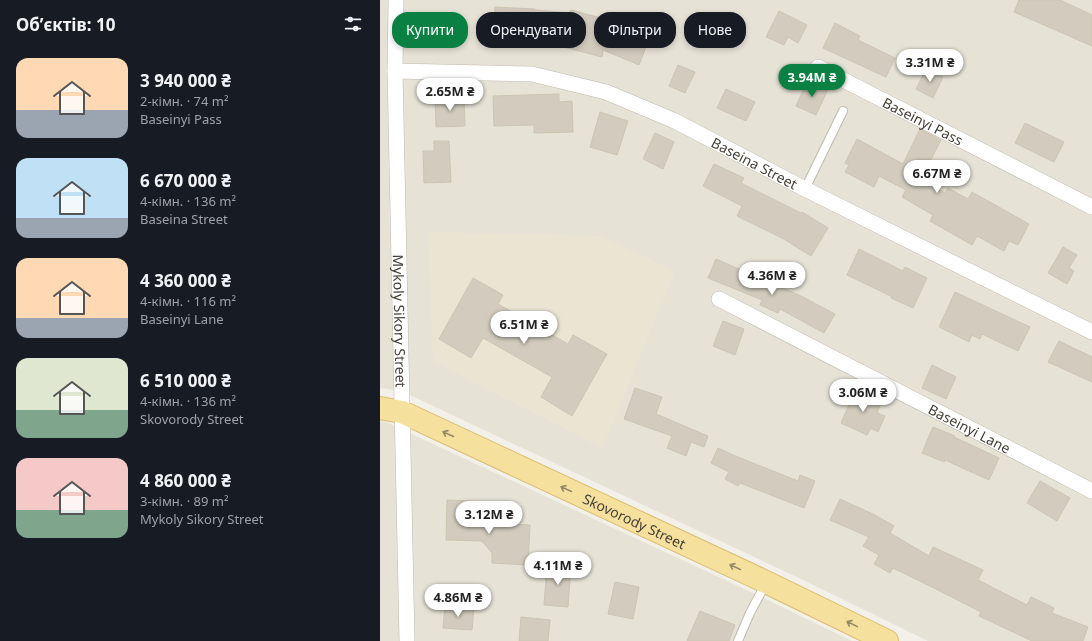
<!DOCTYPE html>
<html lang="uk">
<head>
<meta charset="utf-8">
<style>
  body { margin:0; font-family:"Noto Sans",sans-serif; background:#20242c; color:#f1f3f6; height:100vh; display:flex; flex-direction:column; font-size:15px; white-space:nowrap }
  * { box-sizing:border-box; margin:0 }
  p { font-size:13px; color:#9ea1a6 }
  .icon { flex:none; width:22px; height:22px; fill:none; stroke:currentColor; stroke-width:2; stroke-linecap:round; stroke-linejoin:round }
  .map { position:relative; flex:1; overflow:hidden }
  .side { display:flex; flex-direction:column; background:#171b24; width:380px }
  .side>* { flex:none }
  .guide { position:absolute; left:12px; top:12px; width:380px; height:36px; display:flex; gap:8px }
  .price { position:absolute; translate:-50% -34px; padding:0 9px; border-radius:14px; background:#fff; color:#222; font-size:13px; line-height:26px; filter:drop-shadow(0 1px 2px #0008) }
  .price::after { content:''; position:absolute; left:50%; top:24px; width:12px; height:9px; margin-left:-6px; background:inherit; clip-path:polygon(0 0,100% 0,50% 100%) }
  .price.selected { background:#0b8043; color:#fff }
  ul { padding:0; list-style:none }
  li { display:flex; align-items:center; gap:12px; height:100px; padding:0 16px }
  li span { display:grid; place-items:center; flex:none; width:112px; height:80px; border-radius:12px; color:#555 }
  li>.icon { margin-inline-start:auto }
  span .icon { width:48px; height:48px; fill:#fffc; stroke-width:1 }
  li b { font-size:17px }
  h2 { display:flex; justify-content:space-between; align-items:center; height:48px; padding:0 16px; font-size:17px }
  .tag { padding:0 14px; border-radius:16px; background:#171b24; box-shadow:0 2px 6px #0003; font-size:14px; line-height:36px }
  .tag.selected { background:#0b8043; color:#fff }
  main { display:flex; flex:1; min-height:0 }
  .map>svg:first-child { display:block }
  .residential { fill:#e6e2d6 }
  .education { fill:#eae5d3 }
  .building { fill:#d3ccbe; stroke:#cdc4b2 }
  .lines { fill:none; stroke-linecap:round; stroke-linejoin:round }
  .lane-casing { stroke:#c0baae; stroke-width:10 }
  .street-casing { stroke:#c0baae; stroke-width:16 }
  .primary-casing { stroke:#dabd6e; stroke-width:24 }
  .lane { stroke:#fff; stroke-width:8 }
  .street { stroke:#fff; stroke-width:15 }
  .primary { stroke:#f6e09d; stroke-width:22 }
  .oneway { stroke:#958865 }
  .labels { text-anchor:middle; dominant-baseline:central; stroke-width:4; stroke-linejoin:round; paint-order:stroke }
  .street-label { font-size:14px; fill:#454037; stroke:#fff }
</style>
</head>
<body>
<main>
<section class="side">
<h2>Об’єктів: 10<svg class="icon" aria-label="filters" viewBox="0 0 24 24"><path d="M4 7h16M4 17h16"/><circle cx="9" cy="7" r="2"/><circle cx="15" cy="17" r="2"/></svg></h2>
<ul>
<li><span style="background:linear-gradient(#ffd9b3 65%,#9aa5b1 0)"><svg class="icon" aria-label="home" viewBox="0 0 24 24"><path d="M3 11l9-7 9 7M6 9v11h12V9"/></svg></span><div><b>3 940 000 ₴</b><p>2-кімн. · 74 m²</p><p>Baseinyi Pass</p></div></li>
<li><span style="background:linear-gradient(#bfe0f5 75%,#9aa5b1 0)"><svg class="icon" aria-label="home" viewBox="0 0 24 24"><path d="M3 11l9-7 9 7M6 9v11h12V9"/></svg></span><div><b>6 670 000 ₴</b><p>4-кімн. · 136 m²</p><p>Baseina Street</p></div></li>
<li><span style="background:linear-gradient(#ffd9b3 75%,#9aa5b1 0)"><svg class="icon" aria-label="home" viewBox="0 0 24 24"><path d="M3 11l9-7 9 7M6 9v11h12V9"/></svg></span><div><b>4 360 000 ₴</b><p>4-кімн. · 116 m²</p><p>Baseinyi Lane</p></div></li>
<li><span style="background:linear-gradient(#dfe7d0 65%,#7fa58c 0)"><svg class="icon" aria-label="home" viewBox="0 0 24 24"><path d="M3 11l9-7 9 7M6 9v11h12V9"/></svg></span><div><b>6 510 000 ₴</b><p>4-кімн. · 136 m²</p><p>Skovorody Street</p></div></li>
<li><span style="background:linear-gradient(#f6c9c9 65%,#7fa58c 0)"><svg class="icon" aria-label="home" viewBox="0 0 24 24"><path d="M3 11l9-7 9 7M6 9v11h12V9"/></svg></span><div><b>4 860 000 ₴</b><p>3-кімн. · 89 m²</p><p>Mykoly Sikory Street</p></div></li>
</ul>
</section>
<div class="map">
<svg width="712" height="641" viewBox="0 0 712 641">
  <rect width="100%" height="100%" fill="#f2f0e8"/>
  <g class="residential">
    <polygon points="0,0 712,0 712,641 548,641 421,579 21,391 0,388"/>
    <polygon points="0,421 6,422 371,592 472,641 0,641"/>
  </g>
  <polygon class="education" points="48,232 220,236 295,271 222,448 53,361"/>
  <g class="building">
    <polygon points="639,0 680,0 712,15 712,46 634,12"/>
    <polygon points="115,7 155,9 155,10 190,13 191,10 221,18 220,22 268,42 259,65 223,50 222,57 172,44 141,41 142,23 114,21"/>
    <polygon points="399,11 427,25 418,43 408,37 404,45 386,37"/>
    <polygon points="54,16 78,18 77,39 53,37"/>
    <polygon points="455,23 480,36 478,40 515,58 506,77 443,48"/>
    <polygon points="298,65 315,72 305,93 289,86"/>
    <polygon points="546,69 563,77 553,98 536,89"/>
    <polygon points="428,80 448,89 436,115 416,106"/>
    <polygon points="346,89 375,102 366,121 337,108"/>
    <polygon points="179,94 179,102 192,101 193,132 154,133 154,125 114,126 113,96"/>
    <polygon points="84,96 85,126 56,127 55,97"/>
    <polygon points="220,112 248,121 237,155 210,147"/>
    <polygon points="645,123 684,142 674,162 635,143"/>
    <polygon points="540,129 561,140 541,179 565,193 568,188 588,199 592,192 649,224 638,245 629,241 624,251 597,236 592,245 550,221 553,215 522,197 526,190 499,176 494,187 465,172 469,165 465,163 477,139 523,164"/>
    <polygon points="275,133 294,142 283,169 263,159"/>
    <polygon points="54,141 69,141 71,182 44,183 43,151 54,151"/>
    <polygon points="334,164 364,178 361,183 421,213 422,212 448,228 431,256 402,238 357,216 362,206 323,186"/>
    <polygon points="683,247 697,255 689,268 694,271 687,284 668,273"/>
    <polygon points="479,249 523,271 525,267 547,278 533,308 511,298 511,296 467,275"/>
    <polygon points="336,259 421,296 455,314 444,333 400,309 398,313 380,305 382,300 328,278"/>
    <polygon points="93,278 123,295 118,304 188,344 193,335 227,354 192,416 161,397 172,377 103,338 91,358 59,339"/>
    <polygon points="575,292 650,327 638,351 602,334 600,339 592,335 589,342 559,327"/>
    <polygon points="343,321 364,329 355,355 333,346"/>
    <polygon points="679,341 712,357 712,382 668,362"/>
    <polygon points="552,365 576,377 566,399 542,388"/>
    <polygon points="255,388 282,397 276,414 328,436 324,447 311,442 306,456 287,448 292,436 244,419"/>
    <polygon points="476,389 502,401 497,413 505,416 498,432 491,428 487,435 461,423"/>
    <polygon points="553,427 575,436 574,437 619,458 609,480 565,460 564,462 542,453"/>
    <polygon points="338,448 353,455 418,481 420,475 435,481 424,508 360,483 358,486 345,479 349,472 331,463"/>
    <polygon points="660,481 690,498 677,521 647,503"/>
    <polygon points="460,499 495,515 514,526 510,533 549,556 553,547 603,570 598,580 647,605 651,597 674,608 672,613 708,627 703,641 652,641 599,616 601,612 554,588 513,568 510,573 494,564 499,555 483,546 489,537 450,520"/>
    <polygon points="67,500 89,501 89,519 103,520 103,523 150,525 148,565 112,563 112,553 102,541 66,540"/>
    <polygon points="167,564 191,566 188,607 164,605"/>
    <polygon points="235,582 259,587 253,619 228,614"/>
    <polygon points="65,605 94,608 92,630 63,628"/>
    <polygon points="320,611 355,625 349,641 307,641"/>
    <polygon points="141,617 170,620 168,641 139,641"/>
  </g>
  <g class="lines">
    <g class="lane-casing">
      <g id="lane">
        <polyline points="425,189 463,111"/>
        <polyline points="358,641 370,613 386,583"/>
      </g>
    </g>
    <g class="street-casing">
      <g id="street">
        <path id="s1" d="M16 0 15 71 27 641"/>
        <path id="s2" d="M438 67 712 207"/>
        <path id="s3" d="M15 71 152 74 226 92 295 121 425 189 712 332"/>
        <path id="s4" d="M339 299 712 491"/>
      </g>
    </g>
    <g class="primary-casing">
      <g id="primary">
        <path id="s5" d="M0 408 22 412 386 582 507 641"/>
      </g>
    </g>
    <use href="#lane" class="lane"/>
    <use href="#street" class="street"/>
    <use href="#primary" class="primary"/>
  </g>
  <defs><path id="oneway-shaft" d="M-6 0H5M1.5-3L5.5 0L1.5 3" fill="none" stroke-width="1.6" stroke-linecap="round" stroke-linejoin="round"/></defs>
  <g class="oneway">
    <use href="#oneway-shaft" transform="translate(68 434) rotate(-155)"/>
    <use href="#oneway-shaft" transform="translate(186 489) rotate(-155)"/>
    <use href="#oneway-shaft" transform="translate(355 567) rotate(-155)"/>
    <use href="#oneway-shaft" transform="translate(472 624) rotate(-154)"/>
  </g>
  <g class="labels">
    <g class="street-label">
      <text stroke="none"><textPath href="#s2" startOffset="118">Baseinyi Pass</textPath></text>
      <text stroke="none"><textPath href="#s3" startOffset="378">Baseina Street</textPath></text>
      <text stroke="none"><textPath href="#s1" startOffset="321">Mykoly Sikory Street</textPath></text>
      <text stroke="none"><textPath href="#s4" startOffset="282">Baseinyi Lane</textPath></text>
      <text stroke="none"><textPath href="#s5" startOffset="279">Skovorody Street</textPath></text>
    </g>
  </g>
</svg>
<b class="price" style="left:550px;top:83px">3.31M ₴</b>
<b class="price selected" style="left:432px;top:98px">3.94M ₴</b>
<b class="price" style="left:70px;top:112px">2.65M ₴</b>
<b class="price" style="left:557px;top:194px">6.67M ₴</b>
<b class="price" style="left:392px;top:296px">4.36M ₴</b>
<b class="price" style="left:144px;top:345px">6.51M ₴</b>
<b class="price" style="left:483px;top:413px">3.06M ₴</b>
<b class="price" style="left:109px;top:535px">3.12M ₴</b>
<b class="price" style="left:178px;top:586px">4.11M ₴</b>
<b class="price" style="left:78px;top:618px">4.86M ₴</b>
<div class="guide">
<a class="tag selected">Купити</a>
<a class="tag">Орендувати</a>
<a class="tag">Фільтри</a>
<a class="tag">Нове</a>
</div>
</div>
</main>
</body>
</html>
